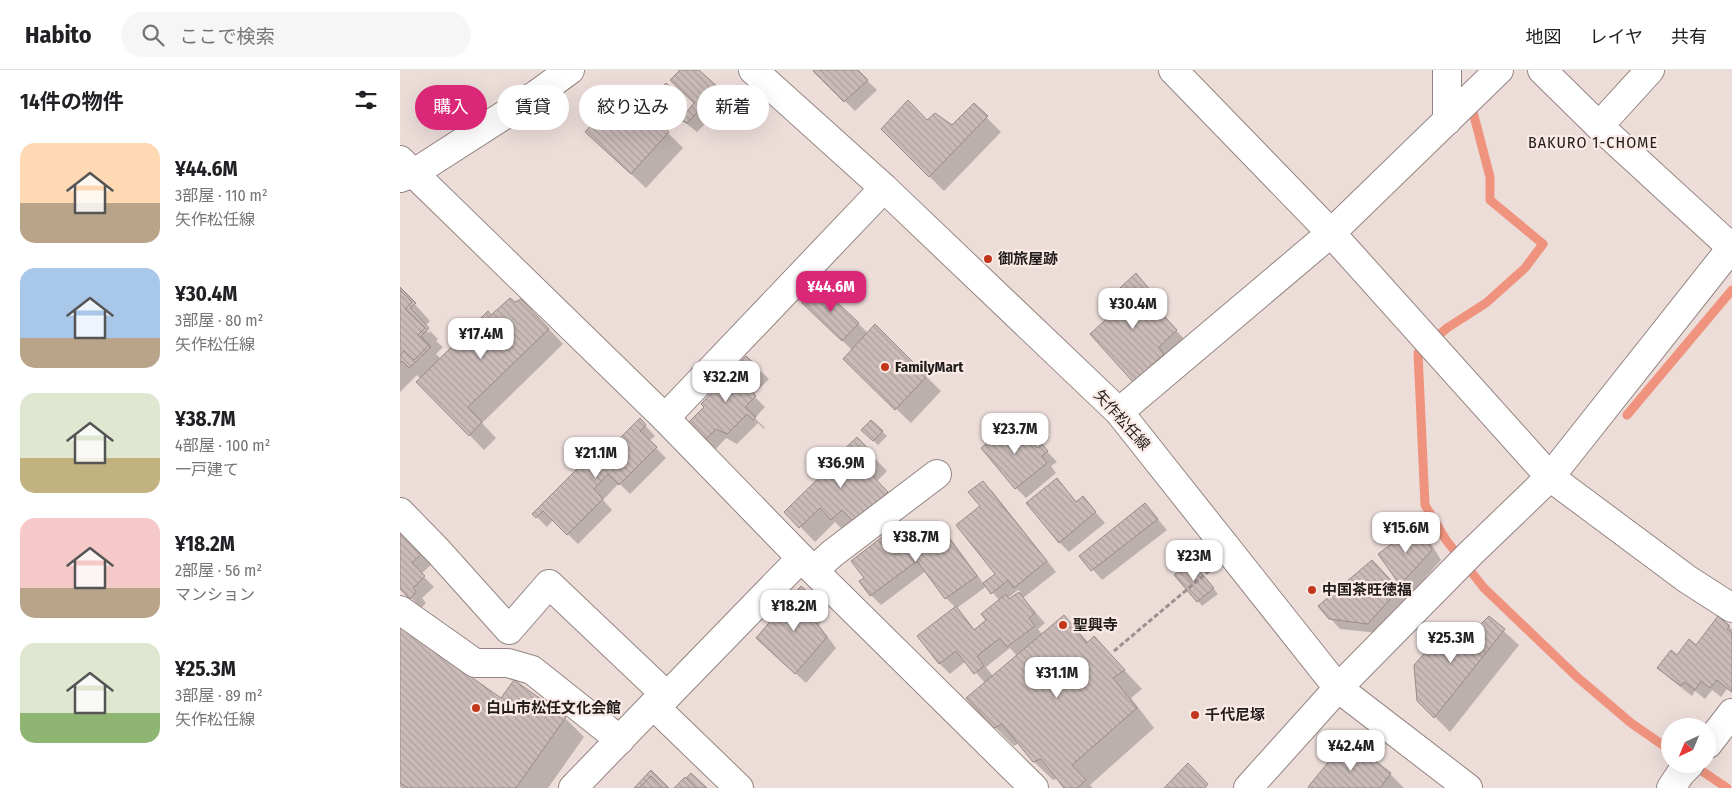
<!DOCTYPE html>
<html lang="ja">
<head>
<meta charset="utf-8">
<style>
  body { margin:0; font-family:"Fira Sans Condensed","Noto Sans JP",sans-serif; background:#f6f6f6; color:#202124; height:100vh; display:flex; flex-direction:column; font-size:19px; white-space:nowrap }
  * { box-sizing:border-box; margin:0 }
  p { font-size:16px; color:#757577 }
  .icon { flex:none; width:28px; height:28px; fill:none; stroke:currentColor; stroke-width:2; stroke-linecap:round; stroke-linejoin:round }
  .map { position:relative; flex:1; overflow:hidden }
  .side { display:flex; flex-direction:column; background:#fff; width:400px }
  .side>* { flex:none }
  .top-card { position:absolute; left:15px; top:15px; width:475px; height:45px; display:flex; gap:10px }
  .needle { width:32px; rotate:224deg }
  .tools { position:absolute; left:1261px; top:648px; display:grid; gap:10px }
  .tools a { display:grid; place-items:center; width:55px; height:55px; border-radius:50%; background:#fff; box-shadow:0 5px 20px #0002; font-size:25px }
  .price { position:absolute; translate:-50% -42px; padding:0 11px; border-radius:10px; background:#fff; color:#222; font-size:16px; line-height:32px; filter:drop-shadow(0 1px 2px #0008) }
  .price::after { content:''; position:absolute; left:50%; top:30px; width:15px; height:11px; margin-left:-8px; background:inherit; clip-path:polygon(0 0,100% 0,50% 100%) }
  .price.current { background:#db2777; color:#fff }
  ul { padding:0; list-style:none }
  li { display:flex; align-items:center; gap:15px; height:125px; padding:0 20px }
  li span { display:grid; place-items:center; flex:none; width:140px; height:100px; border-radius:15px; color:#555 }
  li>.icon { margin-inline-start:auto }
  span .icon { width:60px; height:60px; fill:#fffc; stroke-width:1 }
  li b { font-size:21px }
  h2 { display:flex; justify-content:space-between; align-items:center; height:60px; padding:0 20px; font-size:21px }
  .chip { padding:0 18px; border-radius:22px; background:#fff; box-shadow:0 5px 20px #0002; font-size:18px; line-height:45px }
  .chip.current { background:#db2777; color:#fff }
  header { display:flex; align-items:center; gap:30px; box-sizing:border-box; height:70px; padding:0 25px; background:#fff; border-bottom:1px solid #e0e0e0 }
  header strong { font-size:24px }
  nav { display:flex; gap:28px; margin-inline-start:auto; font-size:18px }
  .search { width:350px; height:45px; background:#f6f6f6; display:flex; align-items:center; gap:12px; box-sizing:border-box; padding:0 18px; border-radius:28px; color:#757577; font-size:19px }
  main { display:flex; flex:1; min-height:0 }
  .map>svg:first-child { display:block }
  .shadow { fill:#0003; fill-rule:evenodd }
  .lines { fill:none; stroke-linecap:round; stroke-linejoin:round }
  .stream { stroke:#ef937e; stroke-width:9 }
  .building { fill:url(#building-back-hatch); stroke:#998b87 }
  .minor-casing { stroke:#948582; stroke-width:30 }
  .major-casing { stroke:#948582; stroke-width:30 }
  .path { stroke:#9c918e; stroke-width:3; stroke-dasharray:5 2.5; stroke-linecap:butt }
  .minor { stroke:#fff; stroke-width:28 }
  .major { stroke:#fff; stroke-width:28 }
  .poi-dot { fill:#c2371b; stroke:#faeae6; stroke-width:2 }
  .labels { text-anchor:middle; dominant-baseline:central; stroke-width:4.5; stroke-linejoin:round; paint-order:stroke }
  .poi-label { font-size:15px; font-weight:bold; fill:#221d1c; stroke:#faeae6; text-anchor:start }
  .street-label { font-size:15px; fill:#221d1c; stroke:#faeae6 }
  .neighbourhood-label { font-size:16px; letter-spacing:1px; fill:#221d1c; stroke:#faeae6 }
</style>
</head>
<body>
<header>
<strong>Habito</strong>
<div class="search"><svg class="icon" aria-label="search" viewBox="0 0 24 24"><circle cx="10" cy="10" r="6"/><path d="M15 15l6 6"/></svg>ここで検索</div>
<nav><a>地図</a><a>レイヤ</a><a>共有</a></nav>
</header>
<main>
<section class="side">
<h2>14件の物件<svg class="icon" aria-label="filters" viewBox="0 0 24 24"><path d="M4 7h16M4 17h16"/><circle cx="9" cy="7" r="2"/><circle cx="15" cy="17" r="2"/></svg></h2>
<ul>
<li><span style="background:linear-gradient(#ffd9b3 60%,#b9a48a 0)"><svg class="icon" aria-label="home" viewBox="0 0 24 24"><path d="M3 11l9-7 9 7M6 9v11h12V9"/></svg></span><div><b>¥44.6M</b><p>3部屋 · 110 m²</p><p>矢作松任線</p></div></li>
<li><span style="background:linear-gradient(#a9c7e8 70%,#b9a48a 0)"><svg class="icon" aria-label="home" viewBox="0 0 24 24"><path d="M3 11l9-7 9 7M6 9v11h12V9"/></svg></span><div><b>¥30.4M</b><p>3部屋 · 80 m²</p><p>矢作松任線</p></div></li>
<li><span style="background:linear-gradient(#dfe7d0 65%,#c2b280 0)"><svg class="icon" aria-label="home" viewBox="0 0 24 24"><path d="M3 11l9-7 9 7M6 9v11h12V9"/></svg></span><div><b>¥38.7M</b><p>4部屋 · 100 m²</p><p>一戸建て</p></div></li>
<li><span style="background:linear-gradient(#f6c9c9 70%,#b9a48a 0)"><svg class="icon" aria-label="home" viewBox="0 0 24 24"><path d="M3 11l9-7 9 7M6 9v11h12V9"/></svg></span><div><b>¥18.2M</b><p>2部屋 · 56 m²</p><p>マンション</p></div></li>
<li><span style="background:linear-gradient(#dfe7d0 70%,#8fb573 0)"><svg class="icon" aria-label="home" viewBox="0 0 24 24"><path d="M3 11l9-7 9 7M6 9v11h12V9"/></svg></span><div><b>¥25.3M</b><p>3部屋 · 89 m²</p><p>矢作松任線</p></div></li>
</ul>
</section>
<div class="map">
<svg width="1332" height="718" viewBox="0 0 1332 718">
  <defs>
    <pattern id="building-back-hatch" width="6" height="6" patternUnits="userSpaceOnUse" patternTransform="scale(1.25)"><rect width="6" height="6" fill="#cabbb8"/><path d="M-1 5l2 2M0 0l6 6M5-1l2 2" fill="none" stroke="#ada09e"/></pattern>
  </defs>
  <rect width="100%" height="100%" fill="#ecddd9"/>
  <g class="shadow">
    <polygon points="282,0 297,0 329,30 297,62 282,50 296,33"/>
    <polygon points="414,0 456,0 477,20 455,41"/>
    <polygon points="273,21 287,36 265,60 283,78 246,118 186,62 241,43"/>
    <polygon points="574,35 601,62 544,121 482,59 527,51 552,57"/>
    <polygon points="746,215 760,230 754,236 786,271 734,311 692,264"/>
    <polygon points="419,216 468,263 475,256 541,321 511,353 459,303 452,280 404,233"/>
    <path d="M0 218 30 251 25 256 38 269 36 271 43 277 36 284 41 289 91 246 136 245 163 274 82 353 96 368 84 380 18 312 21 309 17 305 0 322ZM25 256 30 262 29 263 23 258Z"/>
    <polygon points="346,287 369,309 353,325 365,337 355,348 365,358 364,359 358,353 337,374 326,368 315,380 299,364 305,337"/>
    <polygon points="240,350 255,366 249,371 266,388 230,424 219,413 203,430 212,440 178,474 153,450 147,457 134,444 191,399"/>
    <polygon points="471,351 487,366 478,375 462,360"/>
    <polygon points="615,353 638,379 642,376 657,392 651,396 656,403 626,428 616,418"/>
    <polygon points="456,369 487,401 477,411 501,437 447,464 435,452 415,472 386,442 440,406 449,398"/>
    <polygon points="657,410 677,432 683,428 705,453 669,482 659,472"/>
    <path d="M582 412 593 422 656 502 623 528 645 553 638 559 642 564 664 546 689 573 712 587 742 619 731 628 754 658 690 715 693 718H666L658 708 653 710 634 692 619 673 614 676 595 657 585 613 566 591 550 604 540 594 519 566 556 538 546 528 526 501 481 535 471 525 466 508 482 469 497 485 538 455 548 465 584 514 597 504 582 437ZM587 516 600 531 588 550 575 560 557 538ZM618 520 621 522 610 530 608 528ZM610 578 617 586 593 606 586 597Z"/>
    <polygon points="745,434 767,460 702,510 681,486"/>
    <polygon points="1017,457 1027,467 1041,490 1011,524 1001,514 979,484"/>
    <polygon points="0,465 34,492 21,504 34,517 22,528 26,533 21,538 1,518 0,519"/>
    <polygon points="796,497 818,524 802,536 776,505"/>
    <polygon points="982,501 1008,530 978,563 940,559 930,548"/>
    <polygon points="417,532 427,542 419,555 436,578 406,613 368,578"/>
    <polygon points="1089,548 1119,575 1050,662 1018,630 1065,572"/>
    <polygon points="1329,557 1332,559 1332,623 1327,619 1321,627 1312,620 1305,629 1295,621 1292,626 1269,608 1259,598"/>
    <polygon points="0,558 4,561 21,563 55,597 101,630 114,612 165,648 184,667 148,718 2,718 0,717"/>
    <polygon points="960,680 990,704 1004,718 911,718"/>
  </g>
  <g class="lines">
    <g class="stream">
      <polyline points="1073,42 1090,107 1090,130 1143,174 1125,198 1086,233 1047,258 1018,283 1025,435 1046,470 1084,518 1177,607 1231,653 1270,680"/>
      <polyline points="1227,345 1332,220"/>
      <polyline points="1293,695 1327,718"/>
    </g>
  </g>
  <g class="building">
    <polygon points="280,0 299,0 320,19 287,53 280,50 294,33 270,10"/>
    <polygon points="414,0 458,0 468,10 444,32 413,1"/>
    <polygon points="266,13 274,20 250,45 269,62 231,104 185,62 221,22 241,41"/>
    <polygon points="508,30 527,50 535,43 552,55 574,33 588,46 529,107 481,59"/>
    <polygon points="736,203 750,220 740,230 747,238 752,233 777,260 759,277 764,284 733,312 690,264 714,242 705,232"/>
    <polygon points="419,215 459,253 442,271 402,233"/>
    <polygon points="0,217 16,233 10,238 29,258 21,266 31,277 9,298 2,291 0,293"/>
    <polygon points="0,220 12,232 5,239 25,258 18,265 29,275 14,290 4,281 0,285"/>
    <polygon points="110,228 115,232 121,229 149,259 68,337 82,352 69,366 16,312 88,241 91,245"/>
    <polygon points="475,254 527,306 495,340 443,289"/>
    <polygon points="346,286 359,298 344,314 356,326 345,337 356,347 353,350 347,344 327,364 316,359 304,371 287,354 304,337 301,334"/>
    <polygon points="240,348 246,355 240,361 257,377 219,415 208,404 194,419 203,429 167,465 143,441 136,448 132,444 185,391 191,397"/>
    <polygon points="471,350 483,361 473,371 461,360"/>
    <polygon points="615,351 637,378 642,374 648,381 642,386 647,393 615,419 581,378"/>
    <polygon points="457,367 474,385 463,396 488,422 455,453 442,440 431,450 420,438 399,458 384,442 432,395 440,404 447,398 436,387"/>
    <polygon points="657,408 676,432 683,426 696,442 659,473 626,433"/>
    <polygon points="583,411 647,491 614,518 608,510 591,524 583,513 595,504 556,455 580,436 568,422"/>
    <polygon points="745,433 758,449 691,501 679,486"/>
    <polygon points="538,454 577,506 545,529 517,491 470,526 459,511 464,508 451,491 482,467 496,485"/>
    <polygon points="1017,455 1032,480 1000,515 978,484"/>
    <polygon points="4,460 24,481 12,493 25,506 13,518 16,522 10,529 0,519 0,463"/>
    <polygon points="972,490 999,519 968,554 929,549 918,536"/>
    <polygon points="791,491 814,518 797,532 774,505"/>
    <polygon points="401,516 418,531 409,544 427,567 395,604 356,568"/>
    <polygon points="619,522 635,543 629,548 635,556 607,577 600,568 577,586 584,596 574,604 556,581 539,594 517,566 556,536 574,560 586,550 581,544 606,524 609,529"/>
    <polygon points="664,545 687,573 694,566 725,600 713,608 737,638 672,695 686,710 677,718 664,718 641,689 633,692 602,654 594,658 566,628"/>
    <polygon points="1089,546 1105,559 1034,648 1017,631 1014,595 1048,557 1065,570"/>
    <polygon points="1318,546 1330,556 1327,559 1332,563 1332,622 1317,610 1310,618 1301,611 1295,620 1284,612 1281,616 1257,598 1271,580 1277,585 1289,569 1296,575"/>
    <polygon points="0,557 101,628 114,610 166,647 116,718 8,718 0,713"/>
    <polygon points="939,679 960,679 991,703 980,718 909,718 908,717"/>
    <polygon points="788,693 808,714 805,718 764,718"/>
    <polygon points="251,700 269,718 234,718"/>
    <polygon points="291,703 307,718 277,718"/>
    <polygon points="251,706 263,718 239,718"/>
    <polygon points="285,707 296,718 274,718"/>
  </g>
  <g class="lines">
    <g class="minor-casing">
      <g id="minor">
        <polyline points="773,0 931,163 1150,407 1287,509 1332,538"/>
        <polyline points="1047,0 1047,51"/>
        <polyline points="1142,0 1199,56 1332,178"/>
        <polyline points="1199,56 1250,0"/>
        <polyline points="0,90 265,348 401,488 634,718"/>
        <polyline points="719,342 931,163 1099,0"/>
        <polyline points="265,348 484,118"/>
        <polyline points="0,442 38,481 109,560 149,514 267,626"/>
        <polyline points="414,500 433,483 537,404"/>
        <polyline points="0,540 75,593 108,593 132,600 220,670"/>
        <polyline points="253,635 339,718"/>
        <polyline points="1308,674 1332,643"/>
        <polyline points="173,718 253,635 267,626 401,488"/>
        <polyline points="848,718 938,618 1070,484 1150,407 1332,177"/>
        <polyline points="1271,718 1281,703 1290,694"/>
      </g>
    </g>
    <g class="major-casing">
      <g id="major">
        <polyline points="353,0 484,118 719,342 938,618 1068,718"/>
        <polyline points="0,108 14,103 137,24 170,0"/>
      </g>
    </g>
    <polyline class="path" points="714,581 809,501"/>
    <use href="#minor" class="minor"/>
    <use href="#major" class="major"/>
  </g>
  <g class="poi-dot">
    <circle cx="588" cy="189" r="5"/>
    <circle cx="485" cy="297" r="5"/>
    <circle cx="912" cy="520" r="5"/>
    <circle cx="663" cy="555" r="5"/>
    <circle cx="76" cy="638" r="5"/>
    <circle cx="795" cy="645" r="5"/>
  </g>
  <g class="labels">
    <g class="poi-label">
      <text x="598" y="189">御旅屋跡</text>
      <text x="495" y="297">FamilyMart</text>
      <text x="922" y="520">中国茶旺徳福</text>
      <text x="673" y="555">聖興寺</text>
      <text x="86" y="638">白山市松任文化会館</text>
      <text x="805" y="645">千代尼塚</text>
    </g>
    <g class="street-label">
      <text transform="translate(722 350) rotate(48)">矢作松任線</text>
    </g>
    <g class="neighbourhood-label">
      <text x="1193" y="72">BAKURO 1-CHOME</text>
    </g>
  </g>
</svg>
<div class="tools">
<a><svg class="needle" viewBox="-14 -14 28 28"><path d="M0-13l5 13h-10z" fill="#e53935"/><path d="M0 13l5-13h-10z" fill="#757577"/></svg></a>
</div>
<b class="price current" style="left:431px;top:243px">¥44.6M</b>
<b class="price" style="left:733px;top:260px">¥30.4M</b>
<b class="price" style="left:81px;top:290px">¥17.4M</b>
<b class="price" style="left:326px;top:333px">¥32.2M</b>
<b class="price" style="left:615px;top:385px">¥23.7M</b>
<b class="price" style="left:196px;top:409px">¥21.1M</b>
<b class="price" style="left:441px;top:419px">¥36.9M</b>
<b class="price" style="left:1006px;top:484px">¥15.6M</b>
<b class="price" style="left:516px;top:493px">¥38.7M</b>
<b class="price" style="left:794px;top:512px">¥23M</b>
<b class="price" style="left:394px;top:562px">¥18.2M</b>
<b class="price" style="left:1051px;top:594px">¥25.3M</b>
<b class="price" style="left:657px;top:629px">¥31.1M</b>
<b class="price" style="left:951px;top:702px">¥42.4M</b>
<div class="top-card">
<a class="chip current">購入</a>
<a class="chip">賃貸</a>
<a class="chip">絞り込み</a>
<a class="chip">新着</a>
</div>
</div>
</main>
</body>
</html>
